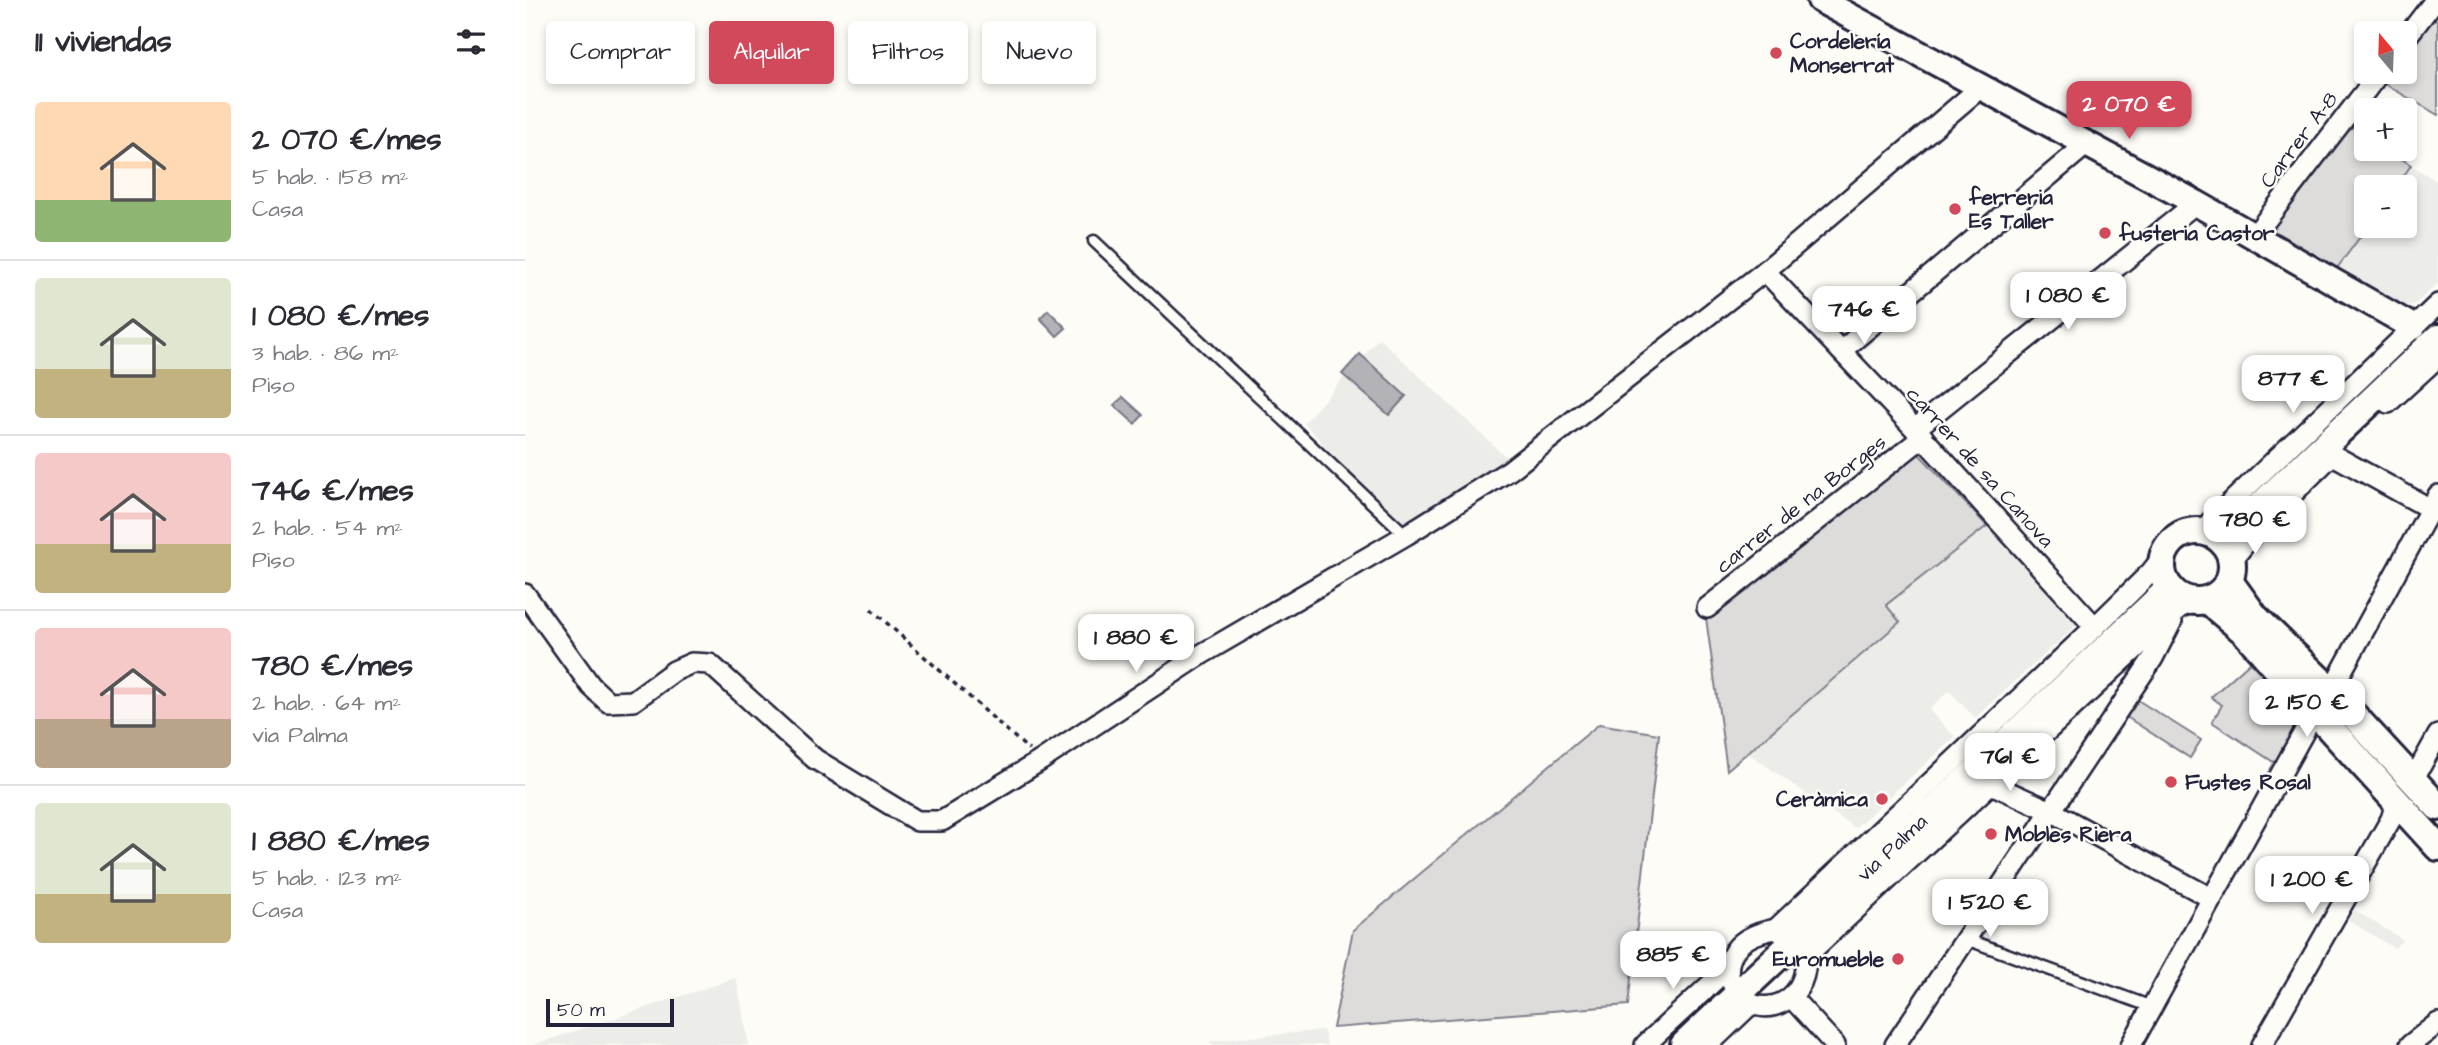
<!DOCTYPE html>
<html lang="es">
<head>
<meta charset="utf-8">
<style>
  body { margin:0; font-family:"Architects Daughter",sans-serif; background:#f2f2f3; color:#2b2b33; height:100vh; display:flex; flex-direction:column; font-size:26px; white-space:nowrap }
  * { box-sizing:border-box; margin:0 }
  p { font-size:23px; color:#7c7c81 }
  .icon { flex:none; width:38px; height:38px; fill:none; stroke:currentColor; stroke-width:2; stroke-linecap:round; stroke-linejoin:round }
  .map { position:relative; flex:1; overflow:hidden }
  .side { display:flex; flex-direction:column; background:#fff; width:525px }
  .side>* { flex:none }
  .top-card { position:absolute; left:21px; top:21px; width:665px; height:63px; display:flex; gap:14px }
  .needle { width:46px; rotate:341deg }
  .controls { position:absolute; left:1829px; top:21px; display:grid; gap:14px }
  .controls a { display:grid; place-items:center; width:63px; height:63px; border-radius:7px; background:#fff; box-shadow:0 4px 10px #0003; font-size:35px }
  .scale { position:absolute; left:21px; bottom:18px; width:128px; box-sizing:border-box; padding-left:7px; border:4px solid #22223b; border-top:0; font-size:19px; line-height:24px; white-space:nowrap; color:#22223b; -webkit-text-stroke:5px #fdfcf7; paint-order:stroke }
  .price { position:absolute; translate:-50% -60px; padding:0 16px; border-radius:14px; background:#fff; color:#222; font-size:23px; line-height:46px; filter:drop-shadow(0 2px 4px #0008) }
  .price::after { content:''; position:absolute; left:50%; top:42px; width:21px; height:16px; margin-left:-10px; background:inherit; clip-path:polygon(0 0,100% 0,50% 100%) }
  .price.on { background:#d1495b; color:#fff }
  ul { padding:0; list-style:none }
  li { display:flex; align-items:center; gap:21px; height:175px; padding:0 35px }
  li+li { border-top:2px solid #e1e1e2 }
  li span { display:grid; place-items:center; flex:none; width:196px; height:140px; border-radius:7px; color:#555 }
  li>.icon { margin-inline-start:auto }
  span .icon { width:84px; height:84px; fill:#fffc; stroke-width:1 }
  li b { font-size:30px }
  h2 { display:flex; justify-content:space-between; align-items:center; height:84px; padding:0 35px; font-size:30px }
  .chip { padding:0 24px; border-radius:7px; background:#fff; box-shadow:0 4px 10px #0003; font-size:24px; line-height:63px }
  .chip.on { background:#d1495b; color:#fff }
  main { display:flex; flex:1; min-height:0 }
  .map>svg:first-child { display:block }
  .built { fill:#ecece9 }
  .green { fill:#dddcdb; stroke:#807f8b; stroke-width:2 }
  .water { fill:#b2b2b7; stroke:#787885; stroke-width:2 }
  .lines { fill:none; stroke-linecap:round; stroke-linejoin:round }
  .service-casing { stroke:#22223b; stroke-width:15 }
  .minor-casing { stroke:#22223b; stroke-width:24 }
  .tertiary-casing { stroke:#22223b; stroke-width:30 }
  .secondary-casing { stroke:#22223b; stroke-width:32 }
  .path { stroke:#22223b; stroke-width:3.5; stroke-dasharray:5 5; stroke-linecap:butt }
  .service { stroke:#fdfcf7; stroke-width:10 }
  .minor { stroke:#fdfcf7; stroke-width:19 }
  .tertiary { stroke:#fdfcf7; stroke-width:24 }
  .secondary { stroke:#fdfcf7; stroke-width:26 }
  .poi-dot { fill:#d1495b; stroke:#fdfcf7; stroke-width:2.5 }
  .labels { text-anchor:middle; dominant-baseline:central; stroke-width:5; stroke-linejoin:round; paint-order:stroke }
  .poi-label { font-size:21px; font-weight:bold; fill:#22223b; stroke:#fdfcf7; text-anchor:start }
  .street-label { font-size:21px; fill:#22223b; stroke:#fdfcf7 }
</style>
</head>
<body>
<main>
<section class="side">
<h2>11 viviendas<svg class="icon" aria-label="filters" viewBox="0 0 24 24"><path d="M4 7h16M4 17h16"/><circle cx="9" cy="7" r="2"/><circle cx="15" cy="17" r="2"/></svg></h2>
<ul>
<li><span style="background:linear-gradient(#ffd9b3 70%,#8fb573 0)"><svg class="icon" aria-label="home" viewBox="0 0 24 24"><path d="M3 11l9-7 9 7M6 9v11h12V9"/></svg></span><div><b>2 070 €/mes</b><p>5 hab. · 158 m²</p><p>Casa</p></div></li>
<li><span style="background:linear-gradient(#dfe7d0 65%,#c2b280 0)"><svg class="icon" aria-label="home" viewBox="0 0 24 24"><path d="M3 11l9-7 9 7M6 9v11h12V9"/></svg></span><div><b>1 080 €/mes</b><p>3 hab. · 86 m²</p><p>Piso</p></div></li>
<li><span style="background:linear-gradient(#f6c9c9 65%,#c2b280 0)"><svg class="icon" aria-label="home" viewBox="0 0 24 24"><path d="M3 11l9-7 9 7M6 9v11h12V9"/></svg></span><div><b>746 €/mes</b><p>2 hab. · 54 m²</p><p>Piso</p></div></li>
<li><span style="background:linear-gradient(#f6c9c9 65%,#b9a48a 0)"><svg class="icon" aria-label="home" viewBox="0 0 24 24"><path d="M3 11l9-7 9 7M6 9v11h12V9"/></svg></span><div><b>780 €/mes</b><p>2 hab. · 64 m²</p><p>via Palma</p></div></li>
<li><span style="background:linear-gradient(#dfe7d0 65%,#c2b280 0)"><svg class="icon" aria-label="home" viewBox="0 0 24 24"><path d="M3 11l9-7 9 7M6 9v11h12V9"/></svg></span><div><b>1 880 €/mes</b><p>5 hab. · 123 m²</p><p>Casa</p></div></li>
</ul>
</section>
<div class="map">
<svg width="1913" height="1045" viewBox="0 0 1913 1045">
  <rect width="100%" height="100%" fill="#fdfcf7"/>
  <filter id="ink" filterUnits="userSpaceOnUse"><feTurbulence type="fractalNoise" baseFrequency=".0143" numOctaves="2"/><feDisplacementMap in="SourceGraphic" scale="14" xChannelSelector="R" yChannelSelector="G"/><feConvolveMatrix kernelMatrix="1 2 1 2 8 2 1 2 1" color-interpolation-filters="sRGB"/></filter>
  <g filter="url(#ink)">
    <g class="built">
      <polygon points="1886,165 1913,182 1913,283 1889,305 1881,306 1810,271 1843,226 1880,226 1880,187 1871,187"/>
      <polygon points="854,338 983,459 881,535 779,423"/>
      <polygon points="1462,526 1553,624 1450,718 1424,691 1404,710 1430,737 1330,828 1223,753 1375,622 1361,605"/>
      <polygon points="1829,910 1847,921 1878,940 1869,948 1823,920"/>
      <polygon points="211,978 224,1045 8,1045"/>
      <polygon points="798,1030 802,1045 687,1045 685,1041"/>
    </g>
    <g class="green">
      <polygon points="1905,16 1913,21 1913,115 1853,80 1860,72 1880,72 1880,47"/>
      <polygon points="1823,124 1841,136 1841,149 1861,149 1886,165 1871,187 1841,187 1841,226 1843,226 1810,271 1741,233"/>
      <polygon points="1385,452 1394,454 1462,526 1361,605 1375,622 1202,770 1181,618"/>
      <polygon points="1725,662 1773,713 1773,721 1750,763 1687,722 1697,705 1686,697"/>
      <polygon points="1611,699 1676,740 1665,758 1600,716"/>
      <polygon points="1074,724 1134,734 1103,1005 808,1028 828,930"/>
    </g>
    <g class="water">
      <polygon points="523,310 541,328 532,336 515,318"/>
      <polygon points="835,354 881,396 864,415 817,374"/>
      <polygon points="598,397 618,415 610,424 589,405"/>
    </g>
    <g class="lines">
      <g class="service-casing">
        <g id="service">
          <polyline points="569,241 881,535"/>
          <polyline points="1441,939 1627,1007"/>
        </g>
      </g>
      <g class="minor-casing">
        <g id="minor">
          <polyline points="1880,39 1910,0"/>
          <polyline points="1456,87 1240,271 1390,429 1570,627"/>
          <polyline points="1729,236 1855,72"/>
          <polyline points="1316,351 1562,144"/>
          <polyline points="1863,403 1913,357"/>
          <polyline points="1390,429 1671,203"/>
          <polyline points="1808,455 1913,513"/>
          <polyline points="1676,531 1913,304"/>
          <polyline points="1707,560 1730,531 1803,459"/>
          <polyline points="0,594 66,686 83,702 108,701 149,671 167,663 185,664 290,759 392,821 417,821 515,761 677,654 881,535 985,470 1240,271"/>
          <polyline points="1182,608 1398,437"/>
          <polyline points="1888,780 1913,735"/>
          <polyline points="1466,784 1526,811 1686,898"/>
          <polyline points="1251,929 1570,627 1626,572 1638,557"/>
          <path d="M1251 929C1262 936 1272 942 1279 954 1282 958 1281 964 1280 969 1275 1008 1227 1022 1208 985 1202 975 1202 966 1207 955 1215 938 1234 932 1251 929Z"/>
          <polyline points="1281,956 1654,608 1671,601"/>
          <polyline points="1266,997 1310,1045"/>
          <polyline points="1120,1045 1203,968"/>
          <polyline points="1183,1045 1226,1004"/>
          <polyline points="1370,1045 1628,658 1647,621"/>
          <polyline points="1606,1045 1790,712 1806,691 1913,495"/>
          <polyline points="1737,1045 1866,819 1871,803"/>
          <polyline points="1885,1045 1913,1023"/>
        </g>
      </g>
      <g class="tertiary-casing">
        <polyline id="tertiary" points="1295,0 1671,203 1888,327"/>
      </g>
      <g class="secondary-casing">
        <g id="secondary">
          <circle cx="1672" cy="566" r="35"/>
          <polyline points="1698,541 1913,338"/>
          <polyline points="1704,581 1730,617 1806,691 1913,807"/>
          <polyline points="1682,600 1720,632 1790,712 1913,847"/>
          <polyline points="1159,1045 1645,588"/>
        </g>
      </g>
      <polyline class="path" points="346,609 504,750"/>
      <use href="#service" class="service"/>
      <use href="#minor" class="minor"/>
      <use href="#tertiary" class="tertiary"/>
      <use href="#secondary" class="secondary"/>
    </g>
  </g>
  <g class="poi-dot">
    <circle cx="1251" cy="53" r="7"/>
    <circle cx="1430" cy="209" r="7"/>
    <circle cx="1580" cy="233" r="7"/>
    <circle cx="1646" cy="782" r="7"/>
    <circle cx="1357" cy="799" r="7"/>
    <circle cx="1466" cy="834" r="7"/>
    <circle cx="1373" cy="959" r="7"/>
  </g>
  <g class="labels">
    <g class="poi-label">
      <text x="1265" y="41">Cordelería<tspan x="1265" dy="24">Monserrat</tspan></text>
      <text x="1444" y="197">ferreria<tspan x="1444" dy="24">Es Taller</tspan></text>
      <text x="1594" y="233">fusteria Castor</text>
      <text x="1660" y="782">Fustes Rosal</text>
      <text x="1343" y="799" text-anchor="end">Ceràmica</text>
      <text x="1480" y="834">Mobles Riera</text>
      <text x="1359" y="959" text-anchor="end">Euromueble</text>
    </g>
    <g class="street-label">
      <text transform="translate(1774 140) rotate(-53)">Carrer A-8</text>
      <text transform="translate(1455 467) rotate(48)">carrer de sa Canova</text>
      <text transform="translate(1276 504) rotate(-38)">carrer de na Borges</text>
      <text transform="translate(1367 848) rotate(-43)">via Palma</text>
    </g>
  </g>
</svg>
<div class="controls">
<a><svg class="needle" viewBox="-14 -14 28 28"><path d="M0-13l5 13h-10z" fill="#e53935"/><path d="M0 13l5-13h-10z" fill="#7c7c81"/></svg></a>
<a>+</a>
<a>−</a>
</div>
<div class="scale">50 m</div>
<b class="price on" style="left:1604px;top:141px">2 070 €</b>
<b class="price" style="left:1543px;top:332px">1 080 €</b>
<b class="price" style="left:1339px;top:346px">746 €</b>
<b class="price" style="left:1768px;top:415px">877 €</b>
<b class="price" style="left:1730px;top:556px">780 €</b>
<b class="price" style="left:611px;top:674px">1 880 €</b>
<b class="price" style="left:1782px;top:739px">2 150 €</b>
<b class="price" style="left:1485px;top:793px">761 €</b>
<b class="price" style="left:1787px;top:916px">1 200 €</b>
<b class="price" style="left:1465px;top:939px">1 520 €</b>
<b class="price" style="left:1148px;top:991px">885 €</b>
<div class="top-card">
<a class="chip">Comprar</a>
<a class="chip on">Alquilar</a>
<a class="chip">Filtros</a>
<a class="chip">Nuevo</a>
</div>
</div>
</main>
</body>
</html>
